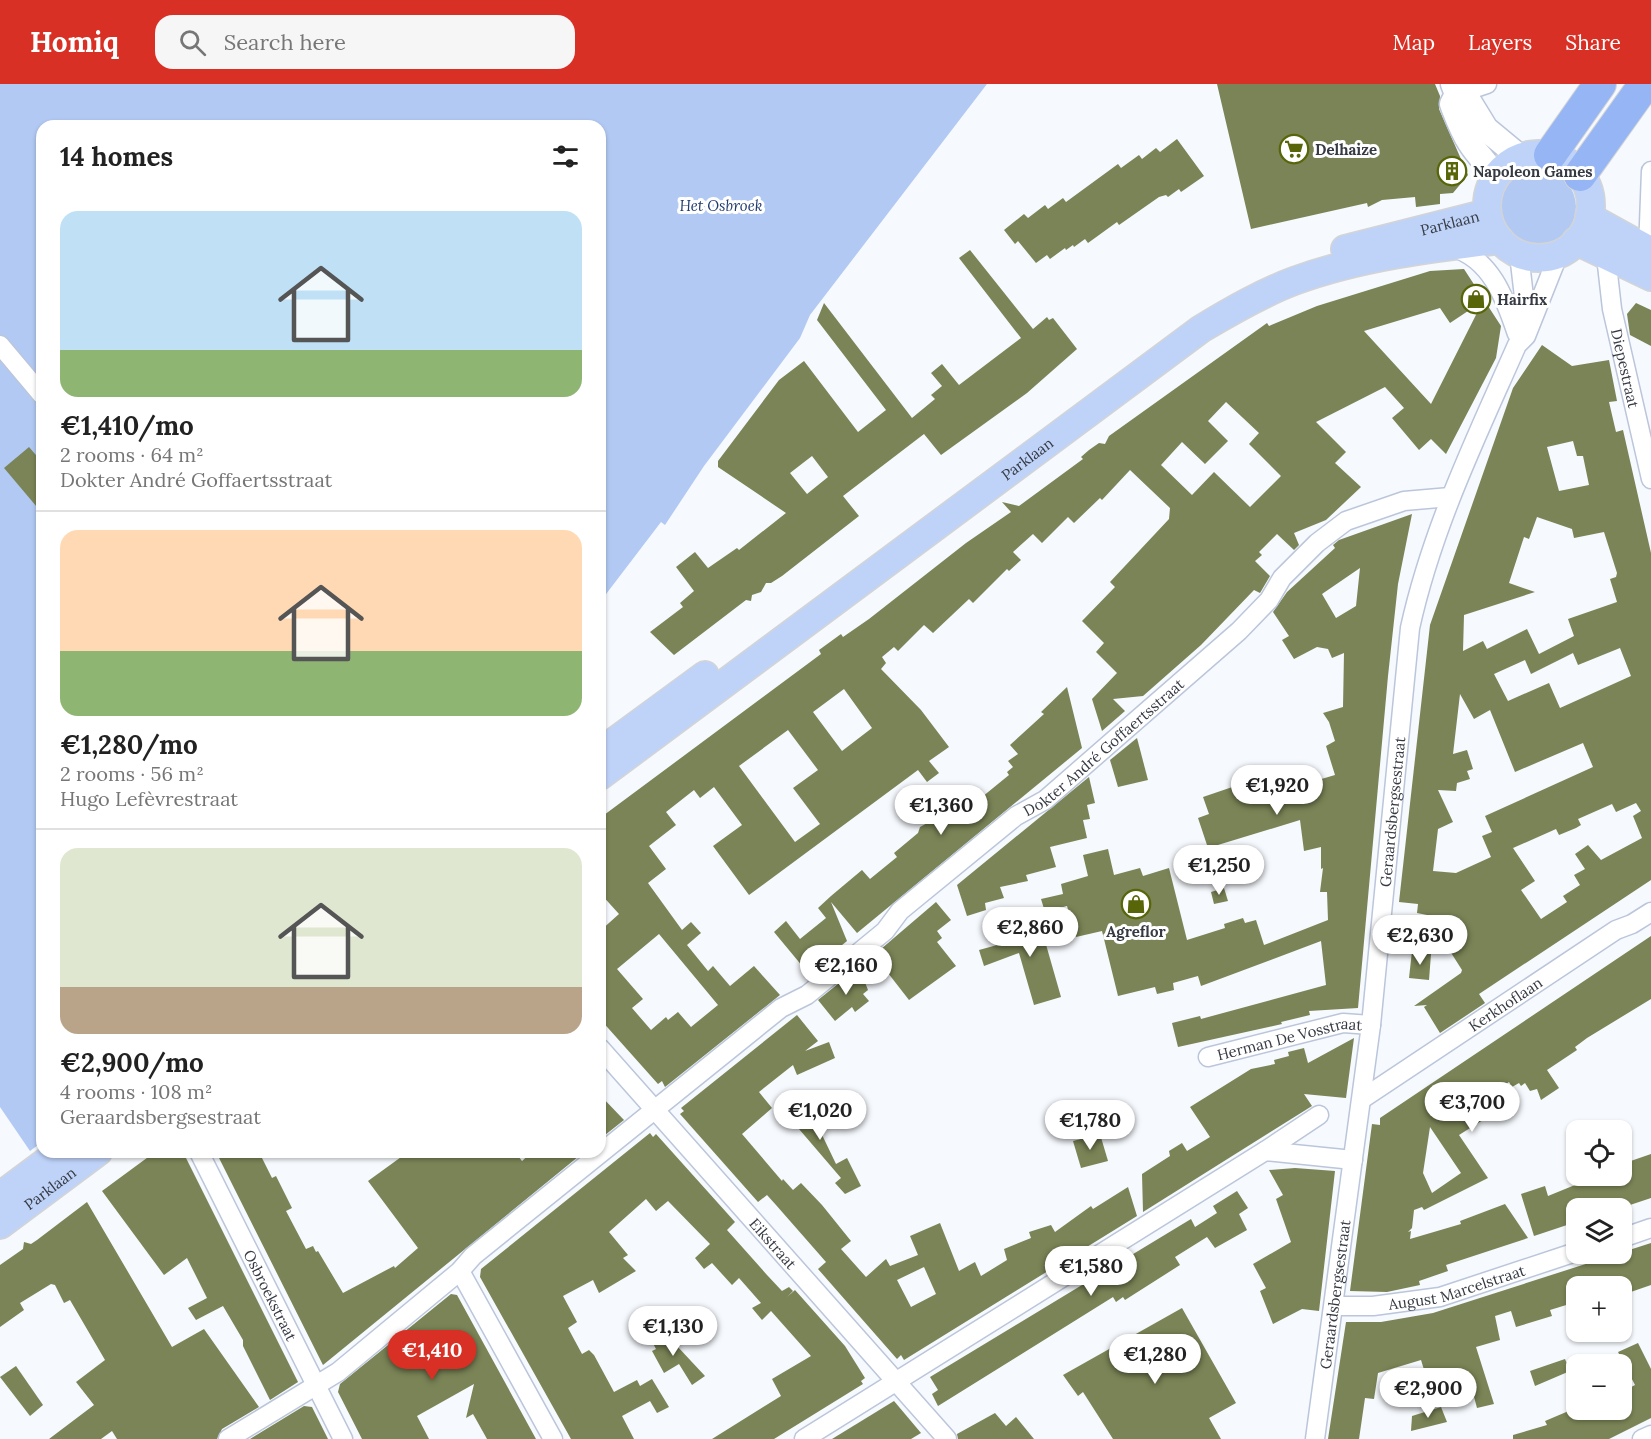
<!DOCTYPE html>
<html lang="en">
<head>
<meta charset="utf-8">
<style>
  body { margin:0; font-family:Lora,serif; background:#f6f6f6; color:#222; height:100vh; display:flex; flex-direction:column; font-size:22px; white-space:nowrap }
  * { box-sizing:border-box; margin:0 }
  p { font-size:20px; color:#767676 }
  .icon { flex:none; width:33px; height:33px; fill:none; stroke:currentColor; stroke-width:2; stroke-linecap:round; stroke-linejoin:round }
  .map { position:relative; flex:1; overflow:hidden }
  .drawer { position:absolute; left:36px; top:36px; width:570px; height:1038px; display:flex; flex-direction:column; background:#fff; border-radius:18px; box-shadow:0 2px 4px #0004 }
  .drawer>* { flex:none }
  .controls { position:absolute; left:1566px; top:1036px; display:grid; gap:12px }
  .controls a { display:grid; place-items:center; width:66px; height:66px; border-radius:12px; background:#fff; box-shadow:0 2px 4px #0004; font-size:30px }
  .price { position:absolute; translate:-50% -51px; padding:0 14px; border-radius:21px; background:#fff; color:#222; font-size:20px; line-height:39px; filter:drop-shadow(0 2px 3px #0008) }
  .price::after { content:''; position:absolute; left:50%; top:36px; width:18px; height:14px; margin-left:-9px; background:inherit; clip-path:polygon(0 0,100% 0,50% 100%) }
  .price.current { background:#d93025; color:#fff }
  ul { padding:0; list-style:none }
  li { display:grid; align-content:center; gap:12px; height:318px; padding:0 24px }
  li+li { border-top:2px solid #e0e0e0 }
  li span { display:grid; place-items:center; height:186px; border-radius:18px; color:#555 }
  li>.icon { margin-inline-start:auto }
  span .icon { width:108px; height:108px; fill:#fffc; stroke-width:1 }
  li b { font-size:26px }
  h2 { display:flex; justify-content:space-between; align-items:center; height:72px; padding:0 24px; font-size:26px }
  header { display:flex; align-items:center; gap:36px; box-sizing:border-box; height:84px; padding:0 30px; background:#d93025; color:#fff }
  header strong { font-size:28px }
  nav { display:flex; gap:33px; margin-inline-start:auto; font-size:21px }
  .search { width:420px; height:54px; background:#f6f6f6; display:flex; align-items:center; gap:15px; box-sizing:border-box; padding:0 21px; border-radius:18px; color:#767676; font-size:22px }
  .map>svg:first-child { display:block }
  .green { fill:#b2c9f3 }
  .building { fill:#7a8456; fill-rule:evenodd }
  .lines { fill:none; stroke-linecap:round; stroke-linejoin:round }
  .street-casing { stroke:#bbc6db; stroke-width:21 }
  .secondary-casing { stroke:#bbc6db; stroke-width:27 }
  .primary-casing { stroke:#d3d4d6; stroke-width:30 }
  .highway-casing { stroke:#d3d4d6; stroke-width:34 }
  .street { stroke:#fff; stroke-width:18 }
  .secondary { stroke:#fff; stroke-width:24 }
  .primary { stroke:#bfd3f9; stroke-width:27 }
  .highway { stroke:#95b5f5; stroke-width:32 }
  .labels { text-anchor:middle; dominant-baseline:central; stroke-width:6; stroke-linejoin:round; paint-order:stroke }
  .poi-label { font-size:15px; font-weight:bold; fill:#363a43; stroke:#fff; text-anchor:start }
  .park-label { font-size:15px; font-style:italic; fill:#213b6f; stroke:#fff }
  .street-label { font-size:15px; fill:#363a43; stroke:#fff }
</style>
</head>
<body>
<header>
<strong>Homiq</strong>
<div class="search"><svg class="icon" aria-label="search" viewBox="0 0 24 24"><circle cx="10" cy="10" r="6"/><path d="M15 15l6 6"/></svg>Search here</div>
<nav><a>Map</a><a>Layers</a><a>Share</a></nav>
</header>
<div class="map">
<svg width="1651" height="1355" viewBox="0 0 1651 1355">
  <rect width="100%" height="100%" fill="#f6f9fd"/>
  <g class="green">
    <polygon points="0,0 987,0 810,231 800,254 704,382 665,441 661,438 600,518 600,42 42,42 42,1058 30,1067 0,1023"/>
    <circle cx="1538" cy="123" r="38"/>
  </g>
  <g class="building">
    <polygon points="1217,0 1435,0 1440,12 1439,25 1468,91 1453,109 1440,110 1440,120 1416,123 1415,113 1382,116 1368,123 1367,119 1251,145"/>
    <polygon points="1177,55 1204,92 1181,108 1179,105 1168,113 1166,111 1159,113 1119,141 1117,138 1088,159 1085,155 1074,163 1073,161 1066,166 1065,164 1050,175 1047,171 1036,179 1018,157 1015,160 1004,146 1024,130 1028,134 1045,121 1048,125 1063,114 1066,118 1118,80 1121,84 1139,71 1142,75 1156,64 1160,68"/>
    <path d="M970 166 1033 245 1047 233 1049 236 1053 234 1077 265 1027 309 941 371 924 350 843 412 859 432 782 492 771 499H766L761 508 752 511 751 517 746 516 674 571 650 548 683 523 680 519 694 507 676 483 695 468 708 484 737 464 739 466 786 429 718 383V377L779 296 804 277 858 348 886 326 817 236 824 219 912 334 935 315 931 311 942 302 931 289 942 280 959 301 1021 254 959 174ZM812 372 828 393 807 410 790 389Z"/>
    <path d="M1464 185 1501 242 1496 274 1446 370 1431 355 1419 366 1392 334 1404 324 1385 303 1316 338 1346 368 1335 379 1361 403 1326 436 1294 449 1299 461 1294 466 1277 450 1259 468 1262 471 1255 477 1270 492 1260 509 1254 506 1201 561 1143 612 1113 615 1125 627 1102 647 1092 615 1117 589 1096 568 1104 559 1082 537 1115 503 1110 498 1169 435 1170 424 1130 386 1102 416 1100 414 1074 439 1068 433 1042 459 1033 450 1013 468 1021 476 1009 487 1007 485 973 519 969 515 933 549 924 541 898 567 894 563 882 573 886 579 881 585 921 626 949 663 929 677 939 689 927 698 918 686 749 811 713 762 742 741 714 703 700 714 694 706 666 728 676 741 649 762 666 785 648 799 682 846 691 838 701 849 687 861 708 887 713 882 730 902 754 882 780 911 665 1003 662 997 658 1000 600 935V847L619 830 600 809V734L821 570 819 566 841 550 843 553 869 535 966 459 1011 428 1002 418 1019 422 1083 375 1081 373 1089 366 1099 359 1105 360 1109 352 1267 239 1269 242 1317 222 1430 187ZM1483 217 1431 320 1364 247 1440 224 1450 239ZM1226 318 1259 349 1249 360 1281 392 1250 423 1214 388 1192 411 1161 381 1182 358 1205 380 1228 357 1208 337ZM844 605 872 644 842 667 813 628ZM788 646 818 686 793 704 820 740 795 758 739 682ZM659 850 718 921 691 943 678 928 668 936 666 933 651 946 632 924 643 915 617 885Z"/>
    <polygon points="1636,219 1651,226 1651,262 1630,251 1627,230"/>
    <path d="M1542 261 1572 282 1609 276 1617 317 1609 318 1616 348 1623 346 1651 469V796L1479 910 1485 919 1440 949 1424 923 1427 921 1414 922 1461 889 1462 886 1427 831 1417 829 1418 820 1399 818 1430 541 1513 304ZM1573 357 1577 372H1583L1589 401 1559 407 1547 363ZM1537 433 1572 445 1574 454 1604 448 1617 489 1616 493 1610 495 1617 518 1568 535 1574 552 1539 570 1527 545 1487 565 1483 557 1463 567 1464 531 1535 508 1509 499 1524 453 1529 455ZM1620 564 1631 592 1560 624 1549 599 1508 617 1494 590 1525 576 1531 590 1573 569 1578 581ZM1460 610 1474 635 1490 626 1515 688 1583 659 1593 683 1485 732 1492 748 1482 752 1491 773 1456 789 1433 787 1438 745 1453 738 1438 706 1456 707 1457 699 1470 695 1467 687 1473 685 1467 666 1453 670ZM1636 719 1641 727 1633 732 1642 754 1601 776 1588 761 1575 770 1585 785 1574 791 1580 801 1563 812 1567 818 1541 835 1521 806 1535 797 1513 764 1556 745 1559 751 1576 744 1581 741 1578 735 1612 720 1616 728Z"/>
    <polygon points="29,363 42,378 42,429 4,384"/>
    <path d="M1412 430 1398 500 1388 592 1358 924 1309 927 1310 931 1281 938 1282 940 1178 963 1172 939 1200 932 1201 935 1326 901 1321 857 1201 902 1198 892 1173 899 1174 906 1157 910 1155 903 1118 912 1102 847 1076 853 1067 822 1045 828 1041 815 1063 810 1061 800 1088 792 1083 771 1108 765 1114 791 1140 784 1143 792 1169 784 1187 856 1225 844 1224 840 1243 834 1245 839 1256 836 1264 861 1328 836 1327 808H1320L1323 784 1321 785V763L1304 767 1300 736 1208 764 1198 734 1209 730 1203 713 1294 682 1301 701 1335 691 1326 662 1335 657 1329 638 1323 629 1343 623 1344 569 1332 574 1328 565 1317 563 1294 575 1282 556 1289 552 1273 528 1287 508 1335 464 1333 461 1339 456ZM1360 484 1356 522 1336 534 1322 510Z"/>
    <polygon points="1067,603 1082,664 857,849 831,818 847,857 808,889 774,848 786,837 800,855 826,834 818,824 831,812 862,786 870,795 897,773 894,769 918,749 920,743 931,737 928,733 950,715 956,722 977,706 982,713 1009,691 1007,688 1013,683 1008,677 1018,670 1010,661 1044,630 1041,628"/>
    <polygon points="1137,654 1148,696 1118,703 1110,676"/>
    <polygon points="1089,693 1095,719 1087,721 1090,735 1083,736 1087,754 1050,763 1056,783 1026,791 1028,797 1000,803 1004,814 985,819 986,826 967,832 957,801"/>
    <polygon points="1224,804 1228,817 1214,820 1211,808"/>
    <polygon points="936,818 951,836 937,847 942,854 937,858 956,882 909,916 874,871"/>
    <polygon points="1036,824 1043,849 1051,847 1053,854 1045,857 1061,913 1034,921 1019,869 984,882 979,866 1026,853 1020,829"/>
    <path d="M1651 852V915L1587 954 1575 963 1577 966 1547 986 1559 1004 1541 1016 1537 1005 1530 1007 1525 999 1521 1002 1519 999 1512 1003 1509 998 1488 1013 1494 1023 1480 1032 1483 1036 1459 1051 1488 1094 1424 1126 1422 1123 1414 1126 1412 1144 1408 1148 1411 1147 1410 1155 1461 1140 1460 1137 1505 1120 1528 1154 1446 1181 1448 1187 1419 1197 1420 1201 1387 1208 1350 1207 1372 1040 1380 1041V1034ZM1430 1043 1461 1089 1432 1109 1423 1089Z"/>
    <polygon points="1412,867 1431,870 1429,896 1409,894"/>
    <polygon points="859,883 868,906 863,910 869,917 855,928 852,923 835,937 818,916"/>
    <path d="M797 931 818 957 805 967 829 958 835 974 797 991 793 981 759 1008 772 1024 742 1050 782 1097 783 1095 793 1106 801 1099 822 1121 851 1157 841 1165 866 1193 886 1175 890 1182 918 1171 910 1152 940 1139 959 1187 975 1178 981 1192 1007 1176 1004 1165 1031 1154 1029 1148 1051 1141 1055 1148 1091 1122 1093 1125 1128 1103 1137 1132 904 1276 901 1271 897 1275 818 1185 826 1178 776 1121 767 1111 758 1118 680 1030 684 1027 681 1024ZM924 1183 936 1210 911 1223 897 1196Z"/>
    <polygon points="1354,954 1346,1014 1304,1010 1312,1022 1143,1128 1142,1090 1170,1072 1169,1067 1182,1059 1187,1067 1210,1053 1190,1023 1251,985 1275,980 1274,976 1289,972 1288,968 1304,964 1308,979"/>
    <polygon points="801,1007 836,1080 847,1074 861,1102 845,1110 835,1099 841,1094 781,1024"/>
    <polygon points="600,1011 624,1036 600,1055"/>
    <polygon points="650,1049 653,1053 656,1050 735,1138 727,1146 767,1191 782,1207 789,1203 793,1207 787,1213 795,1206 845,1262 865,1294 861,1297 863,1300 774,1355 712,1355 781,1312 772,1295 811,1272 771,1227 762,1236 752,1224 761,1219 739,1194 732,1201 712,1179 704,1185 695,1174 710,1160 668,1117 656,1127 646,1115 609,1148 628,1171 623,1174 636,1187 599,1209 593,1196 563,1212 577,1238 568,1244 582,1270 589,1266 594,1271 614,1308 637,1296 640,1302 652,1295 669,1323 657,1329 650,1317 622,1332 634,1355 571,1355 480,1193 481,1185"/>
    <polygon points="1100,1050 1108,1077 1081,1084 1073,1057"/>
    <polygon points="155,1068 183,1068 298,1298 270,1316 243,1262 243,1256 223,1222 196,1236 188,1224 207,1214 187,1174 164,1191 102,1107"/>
    <polygon points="216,1068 259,1068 272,1094 276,1092 292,1124 286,1127 306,1165 313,1162 316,1168 318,1167 343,1209 394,1182 395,1184 418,1164 368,1097 408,1068 515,1068 522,1077 532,1068 584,1068 323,1281"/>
    <polygon points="1651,1070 1651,1114 1618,1125 1576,1125 1576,1138 1534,1152 1521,1110 1545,1102 1548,1112 1597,1092 1622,1092 1622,1080"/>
    <polygon points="1295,1084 1335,1087 1319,1227 1302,1225 1273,1240 1260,1207 1266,1204 1253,1180 1291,1158 1276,1115 1283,1111 1269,1086"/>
    <polygon points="1237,1107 1248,1124 1239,1130 1247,1146 1215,1164 1207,1153 1175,1173 1180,1181 1125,1216 1123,1213 1116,1218 1113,1213 938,1322 932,1310 938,1306 930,1293 1191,1135 1195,1143 1217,1129 1213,1122"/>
    <polygon points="87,1118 172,1263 204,1245 259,1323 222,1345 217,1355 117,1355 112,1347 101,1355 49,1355 94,1321 76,1298 105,1276 70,1216 64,1219 55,1201 51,1200 20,1219 24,1226 0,1243 0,1181 23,1165 24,1158 31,1160 37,1156"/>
    <polygon points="1651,1159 1651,1201 1622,1211 1622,1203 1576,1203 1576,1218 1550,1226 1552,1232 1516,1243 1511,1227 1495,1232 1500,1256 1476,1263 1494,1320 1477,1324 1473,1309 1435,1321 1421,1276 1378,1289 1374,1315 1365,1314 1359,1355 1328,1355 1346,1238 1381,1238 1433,1229"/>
    <polygon points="451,1210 457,1211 536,1355 487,1355 473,1330 466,1334 474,1300 417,1332 429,1355 362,1355 338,1308 340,1300"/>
    <polygon points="1182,1224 1236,1319 1209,1334 1221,1355 1113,1355 1083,1308 1078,1312 1063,1291"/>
    <polygon points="661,1245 677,1262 705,1292 692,1301 679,1280 664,1289 652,1267 656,1265 649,1252"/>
    <polygon points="1638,1259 1651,1285 1651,1334 1609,1355 1513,1355 1513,1351 1547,1341 1545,1337 1571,1326 1622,1326 1622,1308 1635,1301 1618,1268"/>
    <polygon points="1565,1275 1570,1287 1535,1302 1530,1287"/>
    <polygon points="16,1282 43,1321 30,1332 0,1293"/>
    <polygon points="894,1317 921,1349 911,1355 832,1355"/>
    <polygon points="304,1322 312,1323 328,1355 250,1355"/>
    <polygon points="1441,1323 1447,1338 1411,1347 1412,1332"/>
    <polygon points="995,1329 1006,1342 1016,1333 1034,1355 958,1355 957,1350"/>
  </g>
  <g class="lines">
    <g class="street-casing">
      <g id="street">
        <polyline points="1457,10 1487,0"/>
        <path d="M1451 163C1491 174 1505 214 1517 250"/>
        <polyline points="1648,166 1651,87"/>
        <path id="s1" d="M1606 172 1612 225 1651 395"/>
        <polyline points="1517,248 1524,213 1519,170"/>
        <polyline points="0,261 42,311"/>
        <path id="s2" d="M600 964 947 1355"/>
        <path id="s3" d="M1208 973 1343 939 1371 941"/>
        <path id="s4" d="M1362 1015 1616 846 1632 840 1651 828"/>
        <polyline points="1265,1067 1319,1031"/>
        <path id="s5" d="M199 1068 343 1355"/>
        <polyline points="1622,1154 1651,1144"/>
        <polyline points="460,1187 553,1355"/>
        <path id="s6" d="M1335 1222H1373L1440 1213 1576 1168"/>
        <path id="s7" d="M228 1355 338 1288 460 1187 473 1172 781 924 807 911 885 847 900 827 1016 732 1045 716 1239 547 1269 516 1282 494 1317 459 1346 437 1404 417 1450 413"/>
        <polyline points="804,1355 1265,1067 1353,1076"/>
        <path id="s8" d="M1315 1355 1371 941 1410 544C1432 444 1476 354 1517 261L1526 252 1559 169"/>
        <polyline points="1642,1355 1651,1351"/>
      </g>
    </g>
    <g class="secondary-casing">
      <g id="secondary">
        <path d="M1453 0 1457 10 1452 20C1457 33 1462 47 1470 59 1478 72 1488 79 1495 94"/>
        <polyline points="1457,10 1467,14 1486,45 1521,74"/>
      </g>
    </g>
    <g class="primary-casing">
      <g id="primary">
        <circle cx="1539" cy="122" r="52"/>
        <polyline points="1589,133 1651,167"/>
        <polyline points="1576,157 1651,193"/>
        <path id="s9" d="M1345 165 1487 129"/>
        <polyline points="600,668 705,591"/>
        <path id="s10" d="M600 692 1201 245C1231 227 1262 209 1294 197 1359 173 1432 164 1500 156"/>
        <polyline points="0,1112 59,1068"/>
        <path id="s11" d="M0 1141 98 1068"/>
      </g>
    </g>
    <g class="highway-casing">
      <g id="highway">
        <polyline points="1550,71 1600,0"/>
        <polyline points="1580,91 1645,0"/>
      </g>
    </g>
    <use href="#street" class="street"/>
    <use href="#secondary" class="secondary"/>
    <use href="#primary" class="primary"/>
    <use href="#highway" class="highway"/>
  </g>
  <defs>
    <g id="supermarket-ring" transform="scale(1.5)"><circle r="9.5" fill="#fff" stroke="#586508" stroke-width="1.5"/><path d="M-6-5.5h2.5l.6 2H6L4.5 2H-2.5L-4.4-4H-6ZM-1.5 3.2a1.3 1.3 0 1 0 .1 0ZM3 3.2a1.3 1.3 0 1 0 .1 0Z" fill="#586508"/></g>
    <g id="building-ring" transform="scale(1.5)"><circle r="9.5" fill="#fff" stroke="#586508" stroke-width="1.5"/><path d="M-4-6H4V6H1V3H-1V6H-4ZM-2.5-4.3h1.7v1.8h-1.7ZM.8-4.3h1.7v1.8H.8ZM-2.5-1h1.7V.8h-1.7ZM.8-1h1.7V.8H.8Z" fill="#586508"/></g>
    <g id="shop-ring" transform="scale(1.5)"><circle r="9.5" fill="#fff" stroke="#586508" stroke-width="1.5"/><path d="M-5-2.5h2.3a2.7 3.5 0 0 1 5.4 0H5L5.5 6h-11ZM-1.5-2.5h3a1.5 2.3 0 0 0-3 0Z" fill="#586508"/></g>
  </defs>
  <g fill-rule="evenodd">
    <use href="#supermarket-ring" x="1294" y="65"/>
    <use href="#building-ring" x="1452" y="87"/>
    <use href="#shop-ring" x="1476" y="215"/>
    <use href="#shop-ring" x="1136" y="820"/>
  </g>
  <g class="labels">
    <g class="poi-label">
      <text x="1315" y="65">Delhaize</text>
      <text x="1473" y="87">Napoleon Games</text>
      <text x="1497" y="215">Hairfix</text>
      <text x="1136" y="847" text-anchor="middle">Agreflor</text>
    </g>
    <g class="park-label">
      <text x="721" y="121">Het Osbroek</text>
    </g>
    <g class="street-label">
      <text stroke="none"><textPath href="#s9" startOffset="108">Parklaan</textPath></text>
      <text stroke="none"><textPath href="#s1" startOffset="114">Diepestraat</textPath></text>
      <text stroke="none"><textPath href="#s10" startOffset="532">Parklaan</textPath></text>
      <text stroke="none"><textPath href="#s7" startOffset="1119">Dokter André Goffaertsstraat</textPath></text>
      <text stroke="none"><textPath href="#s8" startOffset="632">Geraardsbergsestraat</textPath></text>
      <text stroke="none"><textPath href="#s4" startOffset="172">Kerkhoflaan</textPath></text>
      <text stroke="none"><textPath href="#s3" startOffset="84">Herman De Vosstraat</textPath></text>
      <text stroke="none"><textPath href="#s11" startOffset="62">Parklaan</textPath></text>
      <text stroke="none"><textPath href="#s2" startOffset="261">Eikstraat</textPath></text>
      <text stroke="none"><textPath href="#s6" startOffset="124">August Marcelstraat</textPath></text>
      <text stroke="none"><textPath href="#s8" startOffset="146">Geraardsbergsestraat</textPath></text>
      <text stroke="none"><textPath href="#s5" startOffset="160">Osbroekstraat</textPath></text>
    </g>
  </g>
</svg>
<div class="controls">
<a><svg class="icon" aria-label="locate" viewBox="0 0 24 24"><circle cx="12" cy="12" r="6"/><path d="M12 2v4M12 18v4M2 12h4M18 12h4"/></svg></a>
<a><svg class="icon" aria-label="layers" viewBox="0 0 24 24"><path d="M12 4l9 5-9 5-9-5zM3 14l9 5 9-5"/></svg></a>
<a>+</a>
<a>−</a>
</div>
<b class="price" style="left:1277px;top:732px">€1,920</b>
<b class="price" style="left:941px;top:752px">€1,360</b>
<b class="price" style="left:1219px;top:812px">€1,250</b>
<b class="price" style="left:1030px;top:874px">€2,860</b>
<b class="price" style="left:1420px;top:882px">€2,630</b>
<b class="price" style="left:846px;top:912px">€2,160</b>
<b class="price" style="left:1472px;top:1049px">€3,700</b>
<b class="price" style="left:820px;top:1057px">€1,020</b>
<b class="price" style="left:1090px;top:1067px">€1,780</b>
<b class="price" style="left:1091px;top:1213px">€1,580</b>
<b class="price" style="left:673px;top:1273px">€1,130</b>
<b class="price current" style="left:432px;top:1297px">€1,410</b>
<b class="price" style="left:1155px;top:1301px">€1,280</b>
<b class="price" style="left:1428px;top:1335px">€2,900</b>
<section class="drawer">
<h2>14 homes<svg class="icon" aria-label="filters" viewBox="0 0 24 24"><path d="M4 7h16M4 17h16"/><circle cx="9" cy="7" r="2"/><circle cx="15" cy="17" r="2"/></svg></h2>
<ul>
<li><span style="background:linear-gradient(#bfe0f5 75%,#8fb573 0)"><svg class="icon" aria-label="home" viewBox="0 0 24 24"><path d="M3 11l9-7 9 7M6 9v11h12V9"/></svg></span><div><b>€1,410/mo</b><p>2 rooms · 64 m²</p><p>Dokter André Goffaertsstraat</p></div></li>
<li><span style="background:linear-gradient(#ffd9b3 65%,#8fb573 0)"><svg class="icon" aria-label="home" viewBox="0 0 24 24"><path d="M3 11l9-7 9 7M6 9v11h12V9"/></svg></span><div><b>€1,280/mo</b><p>2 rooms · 56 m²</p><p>Hugo Lefèvrestraat</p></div></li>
<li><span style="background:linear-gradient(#dfe7d0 75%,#b9a48a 0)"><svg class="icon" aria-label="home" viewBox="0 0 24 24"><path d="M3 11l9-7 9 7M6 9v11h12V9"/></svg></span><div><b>€2,900/mo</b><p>4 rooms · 108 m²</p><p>Geraardsbergsestraat</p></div></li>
</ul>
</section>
</div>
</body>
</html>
